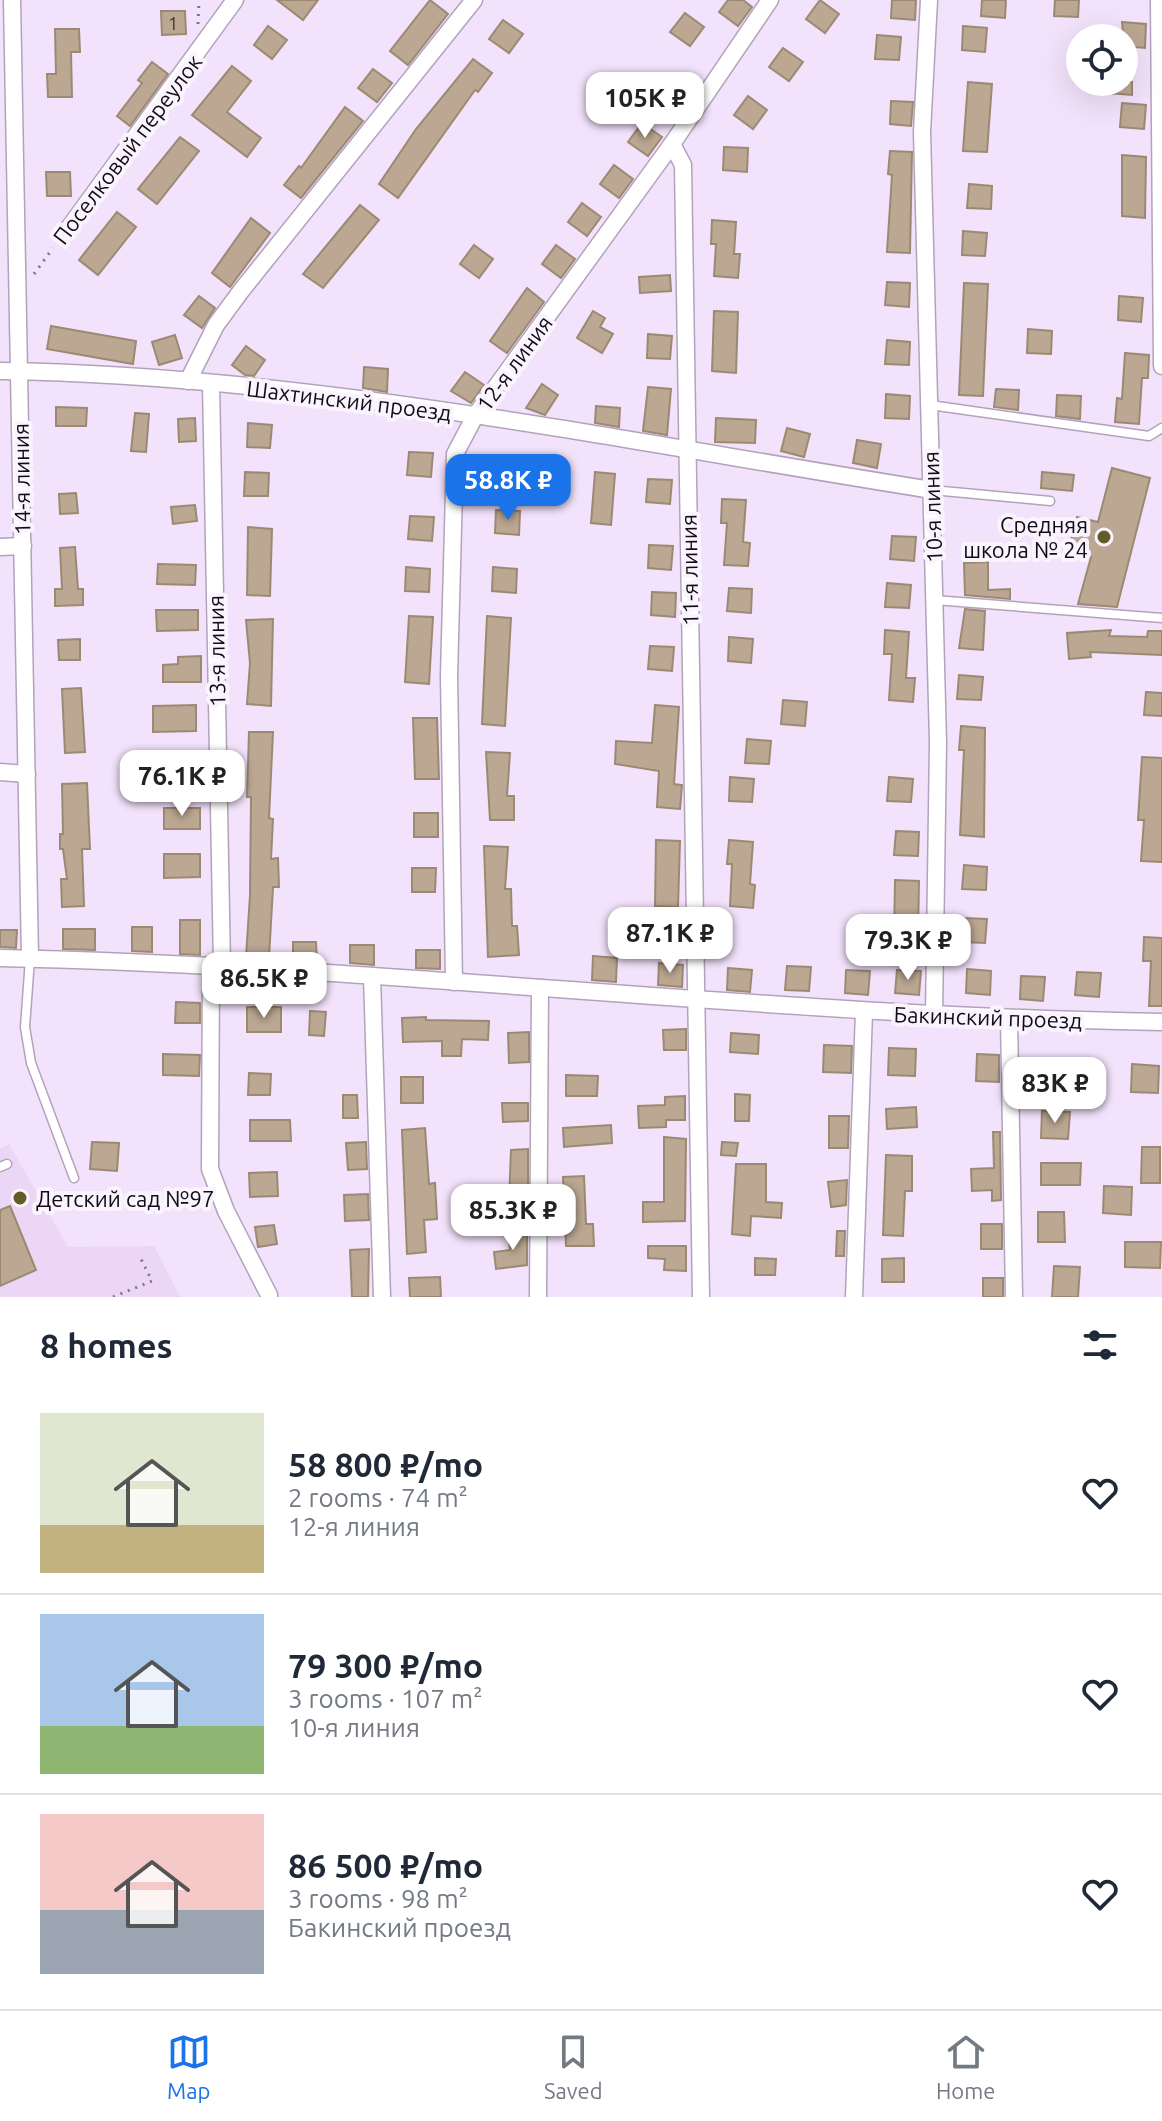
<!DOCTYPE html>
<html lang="en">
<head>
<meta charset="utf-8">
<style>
  body { margin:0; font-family:Ubuntu,sans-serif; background:#f2f2f3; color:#1f2937; height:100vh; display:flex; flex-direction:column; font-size:30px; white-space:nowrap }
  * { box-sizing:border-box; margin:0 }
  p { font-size:26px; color:#747a83 }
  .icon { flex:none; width:44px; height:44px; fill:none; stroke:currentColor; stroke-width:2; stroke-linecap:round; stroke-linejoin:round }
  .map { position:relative; height:1297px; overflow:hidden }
  .sheet { display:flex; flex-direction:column; background:#fff; flex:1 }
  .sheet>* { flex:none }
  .controls { position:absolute; left:1066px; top:24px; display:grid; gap:16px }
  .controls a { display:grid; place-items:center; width:72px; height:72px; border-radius:50%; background:#fff; box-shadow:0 8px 32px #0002; font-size:40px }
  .price { position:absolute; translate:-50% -68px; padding:0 18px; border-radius:16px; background:#fff; color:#222; font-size:26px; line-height:52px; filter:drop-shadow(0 2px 4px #0008) }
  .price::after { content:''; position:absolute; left:50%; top:48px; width:24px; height:18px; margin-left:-12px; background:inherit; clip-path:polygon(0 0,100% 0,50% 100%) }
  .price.selected { background:#1a73e8; color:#fff }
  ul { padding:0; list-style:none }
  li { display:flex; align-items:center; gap:24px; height:200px; padding:0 40px }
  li+li { border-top:2px solid #e0e1e3 }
  li span { display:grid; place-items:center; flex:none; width:224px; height:160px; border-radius:0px; color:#555 }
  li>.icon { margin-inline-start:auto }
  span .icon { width:96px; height:96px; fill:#fffc; stroke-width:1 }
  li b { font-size:34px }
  h2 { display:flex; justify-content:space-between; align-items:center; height:96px; padding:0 40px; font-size:34px }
  .dock { display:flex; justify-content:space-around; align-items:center; height:112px; border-top:2px solid #e0e1e3; background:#fff; font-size:22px; color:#747a83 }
  .dock a { display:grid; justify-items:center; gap:4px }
  .dock .selected { color:#1a73e8 }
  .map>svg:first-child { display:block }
  .built { fill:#ebd6f5 }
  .building { fill:#bba792; stroke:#9c8974; stroke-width:2 }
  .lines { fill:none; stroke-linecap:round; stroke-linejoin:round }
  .lane-casing { stroke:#b3a3ba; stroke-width:11 }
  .street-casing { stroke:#b3a3ba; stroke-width:19 }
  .path { stroke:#807585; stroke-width:3; stroke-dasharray:2 6; stroke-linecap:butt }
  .lane { stroke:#fff; stroke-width:8 }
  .street { stroke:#fff; stroke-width:16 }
  .poi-dot { fill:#615c28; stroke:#faf4fe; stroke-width:3 }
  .labels { text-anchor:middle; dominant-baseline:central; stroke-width:8; stroke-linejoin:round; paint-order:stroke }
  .number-label { font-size:18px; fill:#3c3233 }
  .street-label { font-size:22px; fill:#110b13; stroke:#faf4fe }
  .poi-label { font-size:22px; fill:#110b13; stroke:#faf4fe; text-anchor:end }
</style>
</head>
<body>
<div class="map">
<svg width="1162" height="1297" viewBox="0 0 1162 1297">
  <rect width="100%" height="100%" fill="#f3e2fb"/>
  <polygon class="built" points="9,1144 68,1247 154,1246 180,1297 0,1297 0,1149"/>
  <g class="building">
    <polygon points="277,0 318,0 303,20"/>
    <polygon points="430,0 448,14 408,65 390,51"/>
    <polygon points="728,0 743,0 752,7 738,26 719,12"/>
    <polygon points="820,0 839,14 825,33 806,19"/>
    <polygon points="892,0 916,0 915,20 891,18"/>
    <polygon points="982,0 1006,0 1005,18 981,16"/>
    <polygon points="1055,0 1079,0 1078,17 1054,16"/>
    <polygon points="161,11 185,11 186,34 162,35"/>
    <polygon points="685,13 704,27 690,46 670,32"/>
    <polygon points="503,20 523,34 509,53 489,39"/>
    <polygon points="1122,22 1146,24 1145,48 1124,46"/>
    <polygon points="268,26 287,40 272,59 254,45"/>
    <polygon points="963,26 987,28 985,52 962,50"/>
    <polygon points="55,29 79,29 80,52 71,52 72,97 48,97 47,74 56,74"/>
    <polygon points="877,35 901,37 899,60 875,59"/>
    <polygon points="783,48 803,62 789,81 769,67"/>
    <polygon points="473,59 492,73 478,92 475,90 398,198 379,184 416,129"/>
    <polygon points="152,62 168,74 130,126 117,116 142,83 138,80"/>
    <polygon points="232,66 251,81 227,112 261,138 247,157 192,115"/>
    <polygon points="373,69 392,83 377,102 358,88"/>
    <polygon points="672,82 691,96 677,115 658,101"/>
    <polygon points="968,82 992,84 987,152 963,151"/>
    <polygon points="1108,82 1132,82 1132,95 1108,93"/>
    <polygon points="748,96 767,110 753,129 734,115"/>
    <polygon points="891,101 913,102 911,126 890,124"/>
    <polygon points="1122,103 1146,105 1144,129 1120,127"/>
    <polygon points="345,107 363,121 301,198 284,185 299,166 301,168"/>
    <polygon points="642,123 662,137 648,156 628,142"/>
    <polygon points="180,137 199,151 157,204 138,189"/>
    <polygon points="724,147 748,148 747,172 723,170"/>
    <polygon points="890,151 912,152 910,253 887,252 892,175 888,174"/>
    <polygon points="1122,155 1146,157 1145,218 1122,216"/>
    <polygon points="614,165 633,179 619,198 600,184"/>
    <polygon points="46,172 70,172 71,196 47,196"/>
    <polygon points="969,184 992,186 991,209 967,208"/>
    <polygon points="582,203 601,217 587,236 568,222"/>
    <polygon points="360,205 379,220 323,288 303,274"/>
    <polygon points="117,212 136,227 98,275 79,260"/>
    <polygon points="251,218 270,233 230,287 212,273"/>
    <polygon points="712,220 736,222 734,254 740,254 738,278 714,276 716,244 711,244"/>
    <polygon points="963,231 987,233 985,256 962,255"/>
    <polygon points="474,245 493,259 479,278 460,264"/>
    <polygon points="556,245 575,259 561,278 542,264"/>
    <polygon points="670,275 671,291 640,293 639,277"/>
    <polygon points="887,282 910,283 909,307 885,305"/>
    <polygon points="964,283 988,284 983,396 959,395"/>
    <polygon points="527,288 544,302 507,353 490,341"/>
    <polygon points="199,296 215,308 202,328 184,315"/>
    <polygon points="1119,296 1143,298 1141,322 1118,320"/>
    <polygon points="593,311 605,318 600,327 613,334 602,353 577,338"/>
    <polygon points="714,311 738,312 736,373 712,371"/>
    <polygon points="51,326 136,341 133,364 47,349"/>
    <polygon points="1028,329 1052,331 1051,354 1027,353"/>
    <polygon points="648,334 672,336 670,359 647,358"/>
    <polygon points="175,335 182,358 159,365 152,342"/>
    <polygon points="887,340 910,342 909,365 885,364"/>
    <polygon points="246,346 265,360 254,376 245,375 232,365"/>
    <polygon points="1125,353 1149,355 1148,378 1142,378 1139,424 1115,422 1117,398 1122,399"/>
    <polygon points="364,367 388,369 387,392 363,388"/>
    <polygon points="465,372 484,385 471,403 451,391"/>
    <polygon points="542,384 558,395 545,415 526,408"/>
    <polygon points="648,387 671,389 667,435 643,431"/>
    <polygon points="996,389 1019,390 1018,410 994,407"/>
    <polygon points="886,394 910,396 909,419 885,418"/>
    <polygon points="1057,395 1081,396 1080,419 1056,416"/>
    <polygon points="596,406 620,408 619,427 595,423"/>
    <polygon points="56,407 87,408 86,426 56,426"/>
    <polygon points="135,413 149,414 146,452 131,451"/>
    <polygon points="195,418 196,441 179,442 178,419"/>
    <polygon points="716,418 756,420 755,443 715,442"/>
    <polygon points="248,423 272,425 270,448 247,447"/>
    <polygon points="787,428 810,434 804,457 781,451"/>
    <polygon points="857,440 881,444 877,468 853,463"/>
    <polygon points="409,452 433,453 431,477 407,475"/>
    <polygon points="499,462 523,464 521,488 497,486"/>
    <polygon points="1112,468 1150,478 1117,607 1078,604 1091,557 1068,551 1077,517 1098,522"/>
    <polygon points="245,472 269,473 268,496 244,496"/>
    <polygon points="595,472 615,474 611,525 591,523"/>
    <polygon points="1042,472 1074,475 1072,491 1041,488"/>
    <polygon points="648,479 672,480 670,504 646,502"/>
    <polygon points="76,493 78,513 60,514 59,494"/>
    <polygon points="722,499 746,500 743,542 750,543 748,566 724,565 727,523 721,523"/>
    <polygon points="195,505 197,521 173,524 171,507"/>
    <polygon points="496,510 520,511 519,535 495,533"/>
    <polygon points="410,516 434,517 432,541 408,539"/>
    <polygon points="248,527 272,529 270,596 247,595"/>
    <polygon points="892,536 916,537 914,561 890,559"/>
    <polygon points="649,545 673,546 671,570 648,568"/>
    <polygon points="75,547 78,589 83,589 83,605 55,606 55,589 62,589 60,548"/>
    <polygon points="988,562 988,590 1010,589 1010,599 965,595 964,563"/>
    <polygon points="158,564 196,565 195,585 157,584"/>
    <polygon points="406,567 430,569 429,592 405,591"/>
    <polygon points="493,567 517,569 516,593 492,591"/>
    <polygon points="887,583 911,585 909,608 885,607"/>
    <polygon points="729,588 752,589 751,613 727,611"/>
    <polygon points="652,592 676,593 675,617 651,615"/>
    <polygon points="965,609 985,611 983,650 959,648"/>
    <polygon points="156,610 198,610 198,630 157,631"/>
    <polygon points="409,616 433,617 429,684 405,682"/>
    <polygon points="487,616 511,618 505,726 482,724"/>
    <polygon points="273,619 271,706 247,704 250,663 246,620"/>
    <polygon points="885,630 909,632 906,678 915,678 913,702 889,700 892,654 884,654"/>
    <polygon points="1111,630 1109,636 1147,637 1148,631 1162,631 1162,655 1090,652 1091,657 1069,659 1067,633"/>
    <polygon points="729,637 753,639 751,663 728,661"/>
    <polygon points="80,639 80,660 59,660 58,640"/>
    <polygon points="650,646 674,647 672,671 648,669"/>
    <polygon points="201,656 201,682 163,682 163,665 178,664 178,657"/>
    <polygon points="959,675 983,677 981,700 957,699"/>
    <polygon points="81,688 85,752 65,753 62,689"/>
    <polygon points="1146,692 1162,693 1162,716 1144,715"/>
    <polygon points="783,700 807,702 805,726 781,724"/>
    <polygon points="196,705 196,731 153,732 153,706"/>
    <polygon points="655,705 679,707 674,784 682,785 680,809 657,807 659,771 615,764 616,741 652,743"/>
    <polygon points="413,718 437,718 439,779 415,779"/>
    <polygon points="961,726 985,728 984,837 960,835 964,750 959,750"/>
    <polygon points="249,732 273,732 269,818 273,819 271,859 278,858 279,887 273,887 269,958 246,957 250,895 251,797 247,797"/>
    <polygon points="747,739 771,741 769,764 745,763"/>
    <polygon points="486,752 510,753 507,796 514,796 514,820 490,820"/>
    <polygon points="1142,757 1162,758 1162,862 1141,861 1144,820 1138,820"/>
    <polygon points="199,762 199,777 165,778 164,763"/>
    <polygon points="730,777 754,779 752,802 729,801"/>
    <polygon points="889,777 913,779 911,802 887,801"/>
    <polygon points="87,783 90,849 82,849 84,906 62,907 61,879 67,879 63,849 60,849 60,834 63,834 62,784"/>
    <rect x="164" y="808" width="36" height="21"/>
    <rect x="414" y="813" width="24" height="24"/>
    <polygon points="896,831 919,832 918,856 894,855"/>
    <polygon points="656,840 680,841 678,907 655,906"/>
    <polygon points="729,840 753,842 750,884 755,885 753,908 730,906 732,864 727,864"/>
    <polygon points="484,846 508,847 505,889 511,889 512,926 517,926 519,955 488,957"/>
    <polygon points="164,854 200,854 200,877 164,878"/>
    <polygon points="964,865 987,867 986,890 962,889"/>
    <polygon points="412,868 436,868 435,892 412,892"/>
    <polygon points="895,880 919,881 918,933 894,932"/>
    <polygon points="963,918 987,919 985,943 962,942"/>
    <polygon points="180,920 200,920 200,955 180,954"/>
    <polygon points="132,927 152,927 152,952 132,951"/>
    <polygon points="63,929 95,929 95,950 63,949"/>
    <polygon points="0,930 17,930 16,948 0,947"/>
    <polygon points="1144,937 1162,938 1162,1006 1149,1006 1151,961 1143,961"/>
    <polygon points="293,942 316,942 317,961 293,960"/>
    <polygon points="350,945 374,945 374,965 350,963"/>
    <polygon points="416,950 440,950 440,969 416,968"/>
    <polygon points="593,956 617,958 616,982 592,980"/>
    <polygon points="659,963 683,965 682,987 658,985"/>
    <polygon points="787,966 811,967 809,991 785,990"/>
    <polygon points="728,968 752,970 750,992 727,990"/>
    <polygon points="967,969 991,971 990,995 966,993"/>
    <polygon points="846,970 870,971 868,995 845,993"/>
    <polygon points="897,970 921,971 919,995 895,993"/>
    <polygon points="1077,972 1101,973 1099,997 1075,995"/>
    <polygon points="1021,976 1045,977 1043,1001 1020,999"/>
    <polygon points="176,1002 200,1003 200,1023 175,1023"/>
    <rect x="247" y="1007" width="34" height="25"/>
    <polygon points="310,1011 326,1012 324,1036 309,1035"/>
    <polygon points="426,1017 426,1020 489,1021 488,1040 462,1039 461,1056 442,1056 442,1041 403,1042 402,1018"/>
    <polygon points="686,1029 686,1050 664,1050 663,1030"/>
    <polygon points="529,1032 529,1062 509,1063 508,1033"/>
    <polygon points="731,1033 759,1035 758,1054 730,1052"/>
    <polygon points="824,1045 852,1046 851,1073 823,1072"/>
    <polygon points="889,1048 916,1049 915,1076 888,1075"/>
    <polygon points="163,1054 200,1055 199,1076 163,1075"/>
    <polygon points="977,1054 999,1055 999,1082 976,1081"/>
    <polygon points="1047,1058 1070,1060 1069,1086 1046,1085"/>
    <polygon points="1132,1064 1159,1066 1158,1093 1131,1092"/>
    <polygon points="249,1073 271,1074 270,1095 248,1095"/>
    <polygon points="566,1075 598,1076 597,1096 566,1096"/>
    <rect x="401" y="1077" width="22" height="26"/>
    <polygon points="735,1094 750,1095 749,1121 735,1121"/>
    <polygon points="343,1095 357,1095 358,1118 343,1118"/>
    <polygon points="685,1096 685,1120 666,1120 666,1127 639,1128 638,1106 665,1105 665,1097"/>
    <polygon points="502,1103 528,1103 528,1121 503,1122"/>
    <polygon points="916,1107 917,1127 887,1129 886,1109"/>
    <polygon points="1042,1111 1070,1112 1068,1139 1041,1138"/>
    <polygon points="829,1116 849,1116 848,1148 829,1148"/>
    <polygon points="250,1120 290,1120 291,1141 250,1141"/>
    <polygon points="611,1125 612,1143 564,1147 563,1128"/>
    <polygon points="425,1128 429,1184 435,1183 437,1219 424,1220 426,1252 407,1254 402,1130"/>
    <polygon points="993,1132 1000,1132 1001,1200 992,1201 992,1190 972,1191 971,1169 994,1168"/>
    <polygon points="664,1137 686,1139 685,1221 643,1222 643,1202 664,1202"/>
    <polygon points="92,1142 119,1143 117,1171 90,1169"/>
    <polygon points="366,1142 367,1169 348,1170 346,1143"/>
    <polygon points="722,1142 738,1143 736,1156 721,1155"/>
    <polygon points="1142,1147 1160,1147 1160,1183 1141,1183"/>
    <polygon points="528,1149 528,1200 509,1201 511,1150"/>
    <polygon points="886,1155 912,1156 912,1191 905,1191 903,1236 883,1235"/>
    <polygon points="1041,1163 1081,1163 1080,1185 1041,1185"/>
    <polygon points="736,1164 766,1164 766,1202 782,1203 781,1218 751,1216 750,1236 732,1234"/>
    <polygon points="277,1172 278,1196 250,1197 249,1173"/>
    <polygon points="584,1176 586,1224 593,1224 594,1246 566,1246 563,1177"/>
    <polygon points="847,1180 846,1205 831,1207 828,1182"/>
    <polygon points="1104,1186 1132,1187 1131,1215 1103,1213"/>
    <polygon points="368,1194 369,1220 345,1221 344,1195"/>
    <polygon points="10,1206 36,1270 0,1286 0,1210"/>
    <polygon points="1038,1212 1064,1212 1065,1242 1038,1242"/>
    <rect x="981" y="1224" width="21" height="25"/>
    <polygon points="274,1225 277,1244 258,1247 255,1227"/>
    <polygon points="527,1231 527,1265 496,1269 494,1252 510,1250 508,1234"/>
    <polygon points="837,1231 845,1231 844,1256 836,1256"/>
    <polygon points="1125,1242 1161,1242 1160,1268 1125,1267"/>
    <polygon points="648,1246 686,1246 686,1271 664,1270 665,1259 648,1258"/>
    <polygon points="369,1249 368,1297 352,1297 350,1250"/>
    <polygon points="755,1258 776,1259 775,1275 755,1275"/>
    <polygon points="904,1258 904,1282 882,1282 882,1259"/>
    <polygon points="1054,1266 1080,1267 1078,1297 1052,1297"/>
    <polygon points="440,1277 441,1297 410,1297 409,1278"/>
    <rect x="983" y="1278" width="20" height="19"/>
  </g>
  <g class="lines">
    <g class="lane-casing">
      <g id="lane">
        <polyline points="930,405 1149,436 1162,428"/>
        <polyline points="932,490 1050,501"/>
        <polyline points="935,600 1162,618"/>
        <polyline points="30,959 25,1027 31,1063 74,1178"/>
        <polyline points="0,1167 7,1164"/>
      </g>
    </g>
    <g class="street-casing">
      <g id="street">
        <polyline points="12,0 30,958"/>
        <polyline points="929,0 922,132 938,742 934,1015"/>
        <polyline points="1159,0 1162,366"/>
        <polyline points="672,144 683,165 701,1297"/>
        <polyline points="63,236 235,0"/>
        <path d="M0 371C309 375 627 442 932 490"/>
        <polyline points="188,381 216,325 241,291 474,0"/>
        <polyline points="211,383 222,966"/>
        <polyline points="0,547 23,546"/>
        <polyline points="0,772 27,774"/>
        <path d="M0 958C388 966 774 1016 1162 1022"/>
        <polyline points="211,965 210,1169 226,1211 269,1295"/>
        <polyline points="372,976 382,1297"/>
        <polyline points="454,982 449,676 455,454 475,416 672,144 770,0"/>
        <polyline points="1009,1019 1014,1297"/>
        <polyline points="538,1297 540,988"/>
        <polyline points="854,1297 864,1012"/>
      </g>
    </g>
    <g class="path">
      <polyline points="198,24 199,0"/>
      <polyline points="34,274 53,248"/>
      <polyline points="113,1297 152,1281 140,1257"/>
    </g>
    <use href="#lane" class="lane"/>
    <use href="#street" class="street"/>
  </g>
  <g class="poi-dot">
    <circle cx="1104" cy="537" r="8"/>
    <circle cx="20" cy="1198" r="8"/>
  </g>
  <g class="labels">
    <g class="number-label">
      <text x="173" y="23">1</text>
    </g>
    <g class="street-label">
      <text transform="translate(127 149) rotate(-53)">Поселковый переулок</text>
      <text transform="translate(514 363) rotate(-54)">12-я линия</text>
      <text transform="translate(349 400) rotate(7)">Шахтинский проезд</text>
      <text transform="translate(21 479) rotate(-91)">14-я линия</text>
      <text transform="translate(932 507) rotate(-92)">10-я линия</text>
      <text transform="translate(689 570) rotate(-91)">11-я линия</text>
      <text transform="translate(216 651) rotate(-91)">13-я линия</text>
      <text transform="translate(988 1017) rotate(2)">Бакинский проезд</text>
    </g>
    <g class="poi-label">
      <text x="1088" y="524">Средняя<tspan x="1088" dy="25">школа № 24</tspan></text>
      <text x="36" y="1198" text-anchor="start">Детский сад №97</text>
    </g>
  </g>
</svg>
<div class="controls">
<a><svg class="icon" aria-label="locate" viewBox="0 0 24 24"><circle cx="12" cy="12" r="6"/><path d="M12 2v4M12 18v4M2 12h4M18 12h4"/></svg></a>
</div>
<b class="price" style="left:645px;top:140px">105K ₽</b>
<b class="price selected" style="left:508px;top:522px">58.8K ₽</b>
<b class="price" style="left:182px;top:818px">76.1K ₽</b>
<b class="price" style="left:670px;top:975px">87.1K ₽</b>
<b class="price" style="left:908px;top:982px">79.3K ₽</b>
<b class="price" style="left:264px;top:1020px">86.5K ₽</b>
<b class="price" style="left:1055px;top:1125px">83K ₽</b>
<b class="price" style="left:513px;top:1252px">85.3K ₽</b>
</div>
<section class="sheet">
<h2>8 homes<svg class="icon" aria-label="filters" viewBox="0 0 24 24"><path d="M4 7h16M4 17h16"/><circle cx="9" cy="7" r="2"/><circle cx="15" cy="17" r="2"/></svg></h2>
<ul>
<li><span style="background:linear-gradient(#dfe7d0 70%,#c2b280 0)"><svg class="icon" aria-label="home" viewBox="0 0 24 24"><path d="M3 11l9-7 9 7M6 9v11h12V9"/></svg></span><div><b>58 800 ₽/mo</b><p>2 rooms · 74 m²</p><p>12-я линия</p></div><svg class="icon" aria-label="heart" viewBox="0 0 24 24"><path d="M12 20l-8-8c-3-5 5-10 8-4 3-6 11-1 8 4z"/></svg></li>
<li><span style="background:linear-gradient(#a9c7e8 70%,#8fb573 0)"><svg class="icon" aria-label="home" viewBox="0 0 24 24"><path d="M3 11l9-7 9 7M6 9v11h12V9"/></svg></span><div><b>79 300 ₽/mo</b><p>3 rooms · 107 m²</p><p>10-я линия</p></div><svg class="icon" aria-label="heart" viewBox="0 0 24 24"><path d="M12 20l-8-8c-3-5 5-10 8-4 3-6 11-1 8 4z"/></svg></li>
<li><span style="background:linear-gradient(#f6c9c9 60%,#9aa5b1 0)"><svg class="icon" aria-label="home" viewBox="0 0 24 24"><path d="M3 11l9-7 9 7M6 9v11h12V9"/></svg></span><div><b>86 500 ₽/mo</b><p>3 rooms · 98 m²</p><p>Бакинский проезд</p></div><svg class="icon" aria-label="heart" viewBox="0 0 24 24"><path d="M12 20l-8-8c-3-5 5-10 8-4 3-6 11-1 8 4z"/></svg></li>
</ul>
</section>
<nav class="dock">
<a class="selected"><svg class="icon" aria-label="map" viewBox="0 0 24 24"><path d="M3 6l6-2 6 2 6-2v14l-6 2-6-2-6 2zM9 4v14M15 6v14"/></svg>Map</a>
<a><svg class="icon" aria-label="saved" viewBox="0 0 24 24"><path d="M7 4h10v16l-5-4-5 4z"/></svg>Saved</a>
<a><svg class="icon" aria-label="home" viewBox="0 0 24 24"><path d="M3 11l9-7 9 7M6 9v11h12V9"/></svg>Home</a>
</nav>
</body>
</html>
